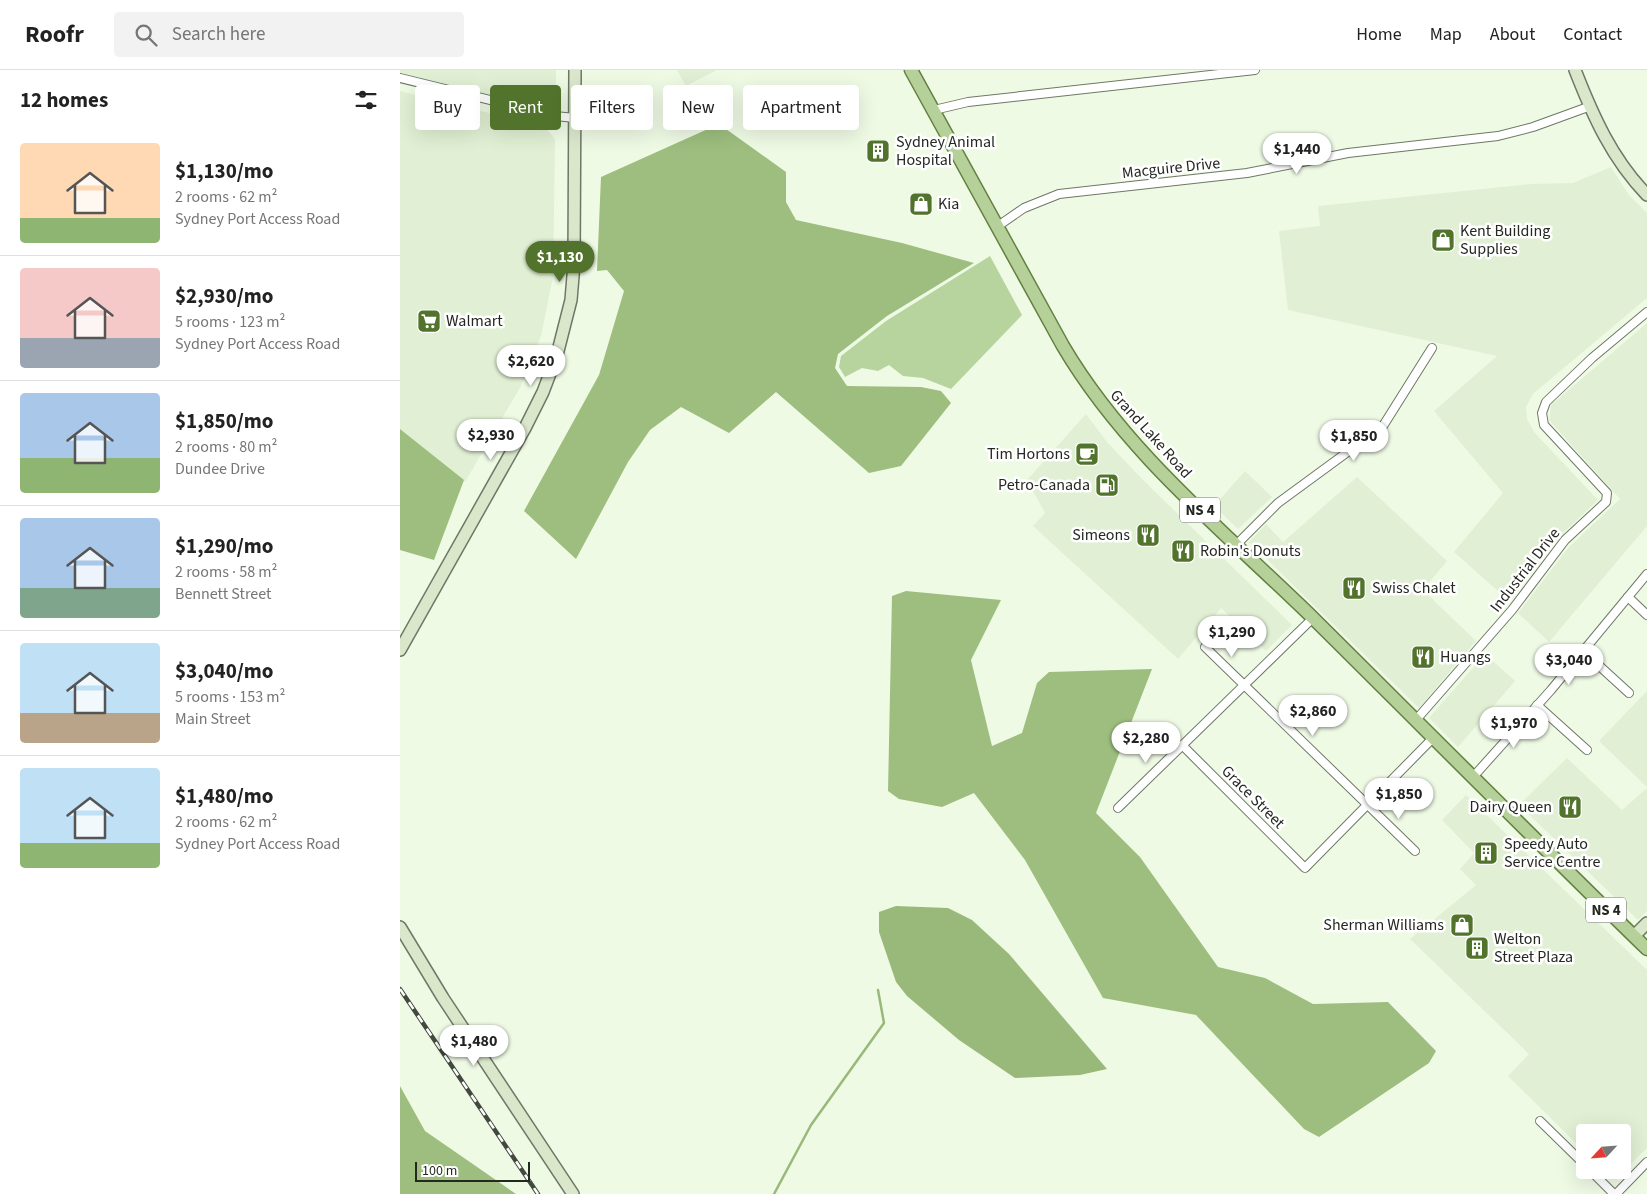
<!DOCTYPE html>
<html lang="en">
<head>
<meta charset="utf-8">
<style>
  body { margin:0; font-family:"Source Sans 3",sans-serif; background:#f2f2f2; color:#222; height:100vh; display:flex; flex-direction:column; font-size:19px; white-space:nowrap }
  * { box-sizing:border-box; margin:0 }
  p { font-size:16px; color:#767676 }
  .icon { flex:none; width:28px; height:28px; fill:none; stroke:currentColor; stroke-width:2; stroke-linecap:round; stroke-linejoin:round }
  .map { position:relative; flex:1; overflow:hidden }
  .details { display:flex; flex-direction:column; background:#fff; width:400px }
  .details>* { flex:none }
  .top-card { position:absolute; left:15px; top:15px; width:475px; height:45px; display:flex; gap:10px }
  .needle { width:32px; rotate:244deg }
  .tools { position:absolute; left:1176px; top:1054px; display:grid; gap:10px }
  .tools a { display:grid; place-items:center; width:55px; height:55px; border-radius:5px; background:#fff; box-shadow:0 5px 20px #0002; font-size:25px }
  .scale { position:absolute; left:15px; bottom:12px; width:115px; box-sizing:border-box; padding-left:5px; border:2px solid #242821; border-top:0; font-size:14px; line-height:18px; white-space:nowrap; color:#242821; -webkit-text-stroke:4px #fff; paint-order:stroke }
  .price { position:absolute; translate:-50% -42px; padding:0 11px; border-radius:18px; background:#fff; color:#222; font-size:16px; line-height:32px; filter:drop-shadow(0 1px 2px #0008) }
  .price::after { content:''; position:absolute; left:50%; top:30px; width:15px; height:11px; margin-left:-8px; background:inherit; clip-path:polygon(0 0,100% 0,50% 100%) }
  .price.active { background:#51732b; color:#fff }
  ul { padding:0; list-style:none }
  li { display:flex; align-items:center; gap:15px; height:125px; padding:0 20px }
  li+li { border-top:1px solid #e0e0e0 }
  li span { display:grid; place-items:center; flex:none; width:140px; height:100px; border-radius:5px; color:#555 }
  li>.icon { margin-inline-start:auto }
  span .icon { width:60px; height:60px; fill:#fffc; stroke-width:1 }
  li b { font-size:21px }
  h2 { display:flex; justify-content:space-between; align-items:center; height:60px; padding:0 20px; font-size:21px }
  .tag { padding:0 18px; border-radius:5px; background:#fff; box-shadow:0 5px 20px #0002; font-size:18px; line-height:45px }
  .tag.active { background:#51732b; color:#fff }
  header { display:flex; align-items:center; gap:30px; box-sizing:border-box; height:70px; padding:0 25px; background:#fff; border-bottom:1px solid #e0e0e0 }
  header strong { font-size:24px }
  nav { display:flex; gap:28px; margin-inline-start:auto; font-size:18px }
  .search { width:350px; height:45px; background:#f2f2f2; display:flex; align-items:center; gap:12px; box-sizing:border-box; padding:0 18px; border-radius:5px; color:#767676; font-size:19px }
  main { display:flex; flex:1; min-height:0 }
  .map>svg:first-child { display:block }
  .built { fill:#e1f0d4 }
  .green { fill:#b7d49e }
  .forest { fill:#9dbe7e }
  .water { fill:#98b979 }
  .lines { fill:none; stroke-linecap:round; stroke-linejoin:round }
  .stream { stroke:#98b979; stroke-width:2.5 }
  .street-casing { stroke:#6e7866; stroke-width:10 }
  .secondary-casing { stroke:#6e7866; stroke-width:14 }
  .primary-casing { stroke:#628042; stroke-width:15 }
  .street { stroke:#fff; stroke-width:8 }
  .secondary { stroke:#dae7cb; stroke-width:11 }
  .primary { stroke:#b5d098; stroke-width:12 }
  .rail-casing { stroke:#444940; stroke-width:4.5 }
  .rail { stroke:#fff; stroke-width:2.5; stroke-dasharray:8; stroke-linecap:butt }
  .labels { text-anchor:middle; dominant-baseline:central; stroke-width:5; stroke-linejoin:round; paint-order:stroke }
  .shield { fill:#fff; stroke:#666864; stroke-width:1 }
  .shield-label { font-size:15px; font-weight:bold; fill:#242821 }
  .poi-label { font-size:16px; fill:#242821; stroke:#fff; text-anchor:start }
  .street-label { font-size:16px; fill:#242821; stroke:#fff }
</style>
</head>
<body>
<header>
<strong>Roofr</strong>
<div class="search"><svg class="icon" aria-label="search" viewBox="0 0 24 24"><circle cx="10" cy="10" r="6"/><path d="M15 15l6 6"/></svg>Search here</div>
<nav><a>Home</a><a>Map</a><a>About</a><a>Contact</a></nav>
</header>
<main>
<section class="details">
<h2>12 homes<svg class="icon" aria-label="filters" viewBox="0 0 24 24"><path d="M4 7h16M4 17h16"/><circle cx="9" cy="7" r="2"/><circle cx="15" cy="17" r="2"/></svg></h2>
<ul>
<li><span style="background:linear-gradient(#ffd9b3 75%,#8fb573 0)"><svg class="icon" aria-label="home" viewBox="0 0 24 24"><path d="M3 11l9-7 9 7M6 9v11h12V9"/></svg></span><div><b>$1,130/mo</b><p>2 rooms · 62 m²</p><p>Sydney Port Access Road</p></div></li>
<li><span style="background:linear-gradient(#f6c9c9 70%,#9aa5b1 0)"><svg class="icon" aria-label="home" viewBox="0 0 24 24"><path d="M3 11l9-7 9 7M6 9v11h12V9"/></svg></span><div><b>$2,930/mo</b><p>5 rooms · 123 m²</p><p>Sydney Port Access Road</p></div></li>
<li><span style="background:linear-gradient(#a9c7e8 65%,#8fb573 0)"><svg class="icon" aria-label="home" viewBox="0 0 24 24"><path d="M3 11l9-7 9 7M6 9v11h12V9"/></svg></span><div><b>$1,850/mo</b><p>2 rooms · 80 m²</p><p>Dundee Drive</p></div></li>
<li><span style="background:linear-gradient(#a9c7e8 70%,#7fa58c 0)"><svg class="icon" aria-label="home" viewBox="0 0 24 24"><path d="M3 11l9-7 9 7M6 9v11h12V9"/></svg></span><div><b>$1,290/mo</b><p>2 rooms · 58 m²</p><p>Bennett Street</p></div></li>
<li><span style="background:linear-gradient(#bfe0f5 70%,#b9a48a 0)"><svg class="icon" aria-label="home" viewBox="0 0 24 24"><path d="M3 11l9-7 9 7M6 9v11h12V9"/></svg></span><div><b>$3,040/mo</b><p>5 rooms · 153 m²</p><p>Main Street</p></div></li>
<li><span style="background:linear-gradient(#bfe0f5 75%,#8fb573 0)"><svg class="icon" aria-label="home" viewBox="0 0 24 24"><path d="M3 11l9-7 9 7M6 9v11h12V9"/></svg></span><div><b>$1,480/mo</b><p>2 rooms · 62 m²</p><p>Sydney Port Access Road</p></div></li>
</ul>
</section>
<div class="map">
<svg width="1247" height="1124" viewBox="0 0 1247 1124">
  <rect width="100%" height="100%" fill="#effae5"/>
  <g class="built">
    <polygon points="0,0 156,0 156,28 139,39 0,3"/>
    <polygon points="277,0 317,0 286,16"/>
    <polygon points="0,21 145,57 155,69 153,207 141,266 121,316 65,412 0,359"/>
    <polygon points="1211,97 1229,125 1247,143 1247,228 1133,324 1126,337 1127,349 1134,362 1198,430 1157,469 1109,531 1054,482 1103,423 1034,341 1097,286 888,240 879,161 920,156 918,136 1132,114 1173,113"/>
    <polygon points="1247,253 1247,456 1149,572 1118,543 1168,478 1220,429 1149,350 1151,335"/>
    <polygon points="686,344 707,372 743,410 892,555 866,581 821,538 778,589 633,456 645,443 627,410"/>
    <polygon points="845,401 872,427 838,459 814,436"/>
    <polygon points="957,407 1047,491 1023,520 1076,571 1019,638 849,472 866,454 883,472"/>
    <polygon points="1085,584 1115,611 1058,677 1029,648"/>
    <polygon points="1247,621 1247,717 1199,671"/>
    <polygon points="1167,688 1222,740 1247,718 1247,841 1238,850 1119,735"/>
    <polygon points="1066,725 1247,900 1247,1078 1214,1110 1204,1100 1222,1100 1222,1062 1185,1062 1185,1082 1108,1006 1129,984 1010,869 1076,815 1060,799 1074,783 1042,750"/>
  </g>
  <polygon class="green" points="590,186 622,245 551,319 523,308 503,306 489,295 478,301 462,298 445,307 439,297 441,286 486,251"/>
  <g class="forest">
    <polygon points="319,54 386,102 386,132 396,150 502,173 574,193 487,246 438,284 435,298 447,316 521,317 541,321 551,333 501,396 469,403 376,322 329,363 281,337 250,360 228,392 176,489 124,441 199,305 224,221 207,200 197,201 201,107"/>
    <polygon points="0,359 64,410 34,490 0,480"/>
    <polygon points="506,521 601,530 571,590 592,676 622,663 637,613 649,602 752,599 696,743 740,787 818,897 865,908 913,934 988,932 1036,981 1029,993 919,1067 904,1059 796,945 703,928 625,790 574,723 542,737 499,729 488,721 492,526"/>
    <polygon points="0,1016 25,1061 116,1124 0,1124"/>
  </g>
  <polygon class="water" points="496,836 548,838 572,850 609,884 707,999 680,1005 615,1008 559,970 507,926 496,912 479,862 479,842"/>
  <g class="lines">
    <polyline class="stream" points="374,1124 411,1055 484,953 478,920"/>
    <g class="street-casing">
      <g id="street">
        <polyline points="0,8 155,46 175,48"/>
        <polyline points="534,40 568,32 855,0"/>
        <polyline points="598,156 624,138 659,124 847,103 948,83 1098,66 1133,57 1188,37"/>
        <polyline points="837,474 878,433 983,356 1032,278"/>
        <polyline points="1228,527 1247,545"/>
        <polyline points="805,577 1015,781"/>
        <polyline points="1183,581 1229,623"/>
        <polyline points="1137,635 1187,680"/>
        <polyline points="1015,651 1112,540 1165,470 1206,432 1207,423 1144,355 1142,343 1146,332 1192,288 1247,242"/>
        <polyline points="782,675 905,798 1033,668"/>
        <polyline points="1073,707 1151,620 1247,504"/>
        <polyline points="718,738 913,548"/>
        <polyline points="1140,1051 1185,1095"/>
        <polyline points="1190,1100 1214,1124"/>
        <polyline points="1216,1124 1247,1092"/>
      </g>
    </g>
    <g class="secondary-casing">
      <g id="secondary">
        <path d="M1175 0C1193 46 1212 89 1247 125"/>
        <polyline points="0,580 125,358 143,322 157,285 171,230 174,194 175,0"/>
        <polyline points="0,857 43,928 173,1124"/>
        <polyline points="1234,866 1247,853"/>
      </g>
    </g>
    <g class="primary-casing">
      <path id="primary" d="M511 0 663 276C726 383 825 462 914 549 1025 659 1135 770 1247 879"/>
    </g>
    <use href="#street" class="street"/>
    <use href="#secondary" class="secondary"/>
    <use href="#primary" class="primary"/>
    <g class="rail-casing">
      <polyline id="rail" points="0,919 138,1124"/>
    </g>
    <use href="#rail" class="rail"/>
  </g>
  <defs>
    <g id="building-square" transform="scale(1.25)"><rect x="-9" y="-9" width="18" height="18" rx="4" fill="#51732b" stroke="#fff"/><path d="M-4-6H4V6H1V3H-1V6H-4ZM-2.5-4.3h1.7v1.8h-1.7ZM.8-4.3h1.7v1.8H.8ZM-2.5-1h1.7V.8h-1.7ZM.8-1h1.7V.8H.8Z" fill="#fff"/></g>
    <g id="shop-square" transform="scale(1.25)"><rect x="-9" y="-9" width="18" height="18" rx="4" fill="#51732b" stroke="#fff"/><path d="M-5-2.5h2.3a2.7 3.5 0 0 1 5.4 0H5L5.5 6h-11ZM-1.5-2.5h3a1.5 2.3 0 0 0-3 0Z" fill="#fff"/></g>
    <g id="supermarket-square" transform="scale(1.25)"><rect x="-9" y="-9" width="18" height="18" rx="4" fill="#51732b" stroke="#fff"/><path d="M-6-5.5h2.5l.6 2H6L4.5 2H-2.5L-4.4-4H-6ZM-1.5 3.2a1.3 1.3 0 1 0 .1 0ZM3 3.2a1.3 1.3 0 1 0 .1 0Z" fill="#fff"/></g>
    <g id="cafe-square" transform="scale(1.25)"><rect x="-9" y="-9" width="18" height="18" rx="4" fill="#51732b" stroke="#fff"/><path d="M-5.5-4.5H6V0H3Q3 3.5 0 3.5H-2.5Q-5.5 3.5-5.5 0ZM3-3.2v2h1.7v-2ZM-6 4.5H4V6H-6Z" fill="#fff"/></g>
    <g id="fuel-square" transform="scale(1.25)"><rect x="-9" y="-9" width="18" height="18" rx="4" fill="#51732b" stroke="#fff"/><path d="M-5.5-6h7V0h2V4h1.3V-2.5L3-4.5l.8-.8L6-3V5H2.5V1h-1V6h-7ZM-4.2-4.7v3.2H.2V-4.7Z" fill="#fff"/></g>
    <g id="restaurant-square" transform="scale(1.25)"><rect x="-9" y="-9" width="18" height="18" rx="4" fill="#51732b" stroke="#fff"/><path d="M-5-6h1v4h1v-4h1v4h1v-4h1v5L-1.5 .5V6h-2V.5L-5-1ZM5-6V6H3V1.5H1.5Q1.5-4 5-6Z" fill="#fff"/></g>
  </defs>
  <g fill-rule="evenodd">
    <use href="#building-square" x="478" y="81"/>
    <use href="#shop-square" x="521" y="134"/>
    <use href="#shop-square" x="1043" y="170"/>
    <use href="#supermarket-square" x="29" y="251"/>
    <use href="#cafe-square" x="687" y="384"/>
    <use href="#fuel-square" x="707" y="415"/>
    <use href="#restaurant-square" x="748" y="465"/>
    <use href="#restaurant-square" x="783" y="481"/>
    <use href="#restaurant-square" x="954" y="518"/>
    <use href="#restaurant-square" x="1023" y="587"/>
    <use href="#restaurant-square" x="1170" y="737"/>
    <use href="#building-square" x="1086" y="783"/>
    <use href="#shop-square" x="1062" y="855"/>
    <use href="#building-square" x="1077" y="878"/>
  </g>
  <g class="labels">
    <g class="shield">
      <rect x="780" y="427.5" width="40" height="25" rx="4"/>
      <rect x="1186" y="827.5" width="40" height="25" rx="4"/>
    </g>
    <g class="shield-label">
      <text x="800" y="440">NS 4</text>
      <text x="1206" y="840">NS 4</text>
    </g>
    <g class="poi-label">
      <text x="496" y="72">Sydney Animal<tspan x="496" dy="18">Hospital</tspan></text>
      <text x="538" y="134">Kia</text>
      <text x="1060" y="161">Kent Building<tspan x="1060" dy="18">Supplies</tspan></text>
      <text x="46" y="251">Walmart</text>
      <text x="670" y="384" text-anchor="end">Tim Hortons</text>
      <text x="690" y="415" text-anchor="end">Petro-Canada</text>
      <text x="730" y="465" text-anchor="end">Simeons</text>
      <text x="800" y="481">Robin's Donuts</text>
      <text x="972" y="518">Swiss Chalet</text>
      <text x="1040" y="587">Huangs</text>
      <text x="1152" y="737" text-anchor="end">Dairy Queen</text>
      <text x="1104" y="774">Speedy Auto<tspan x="1104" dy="18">Service Centre</tspan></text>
      <text x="1044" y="855" text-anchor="end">Sherman Williams</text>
      <text x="1094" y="869">Welton<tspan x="1094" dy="18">Street Plaza</tspan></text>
    </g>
    <g class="street-label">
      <text transform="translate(771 98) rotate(-6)">Macguire Drive</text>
      <text transform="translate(751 364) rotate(48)">Grand Lake Road</text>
      <text transform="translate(1125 500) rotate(-52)">Industrial Drive</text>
      <text transform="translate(853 727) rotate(45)">Grace Street</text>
    </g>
  </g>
</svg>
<div class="tools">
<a><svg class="needle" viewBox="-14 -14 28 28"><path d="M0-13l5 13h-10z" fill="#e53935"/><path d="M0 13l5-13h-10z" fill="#767676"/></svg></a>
</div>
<div class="scale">100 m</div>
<b class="price" style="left:897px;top:105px">$1,440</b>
<b class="price active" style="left:160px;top:213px">$1,130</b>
<b class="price" style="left:131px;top:317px">$2,620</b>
<b class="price" style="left:91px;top:391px">$2,930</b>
<b class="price" style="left:954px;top:392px">$1,850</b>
<b class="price" style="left:832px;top:588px">$1,290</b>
<b class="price" style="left:1169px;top:616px">$3,040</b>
<b class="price" style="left:913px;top:667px">$2,860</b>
<b class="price" style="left:1114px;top:679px">$1,970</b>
<b class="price" style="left:746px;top:694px">$2,280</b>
<b class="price" style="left:999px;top:750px">$1,850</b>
<b class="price" style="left:74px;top:997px">$1,480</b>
<div class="top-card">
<a class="tag">Buy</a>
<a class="tag active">Rent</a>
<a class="tag">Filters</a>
<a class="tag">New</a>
<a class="tag">Apartment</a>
</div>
</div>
</main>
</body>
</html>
